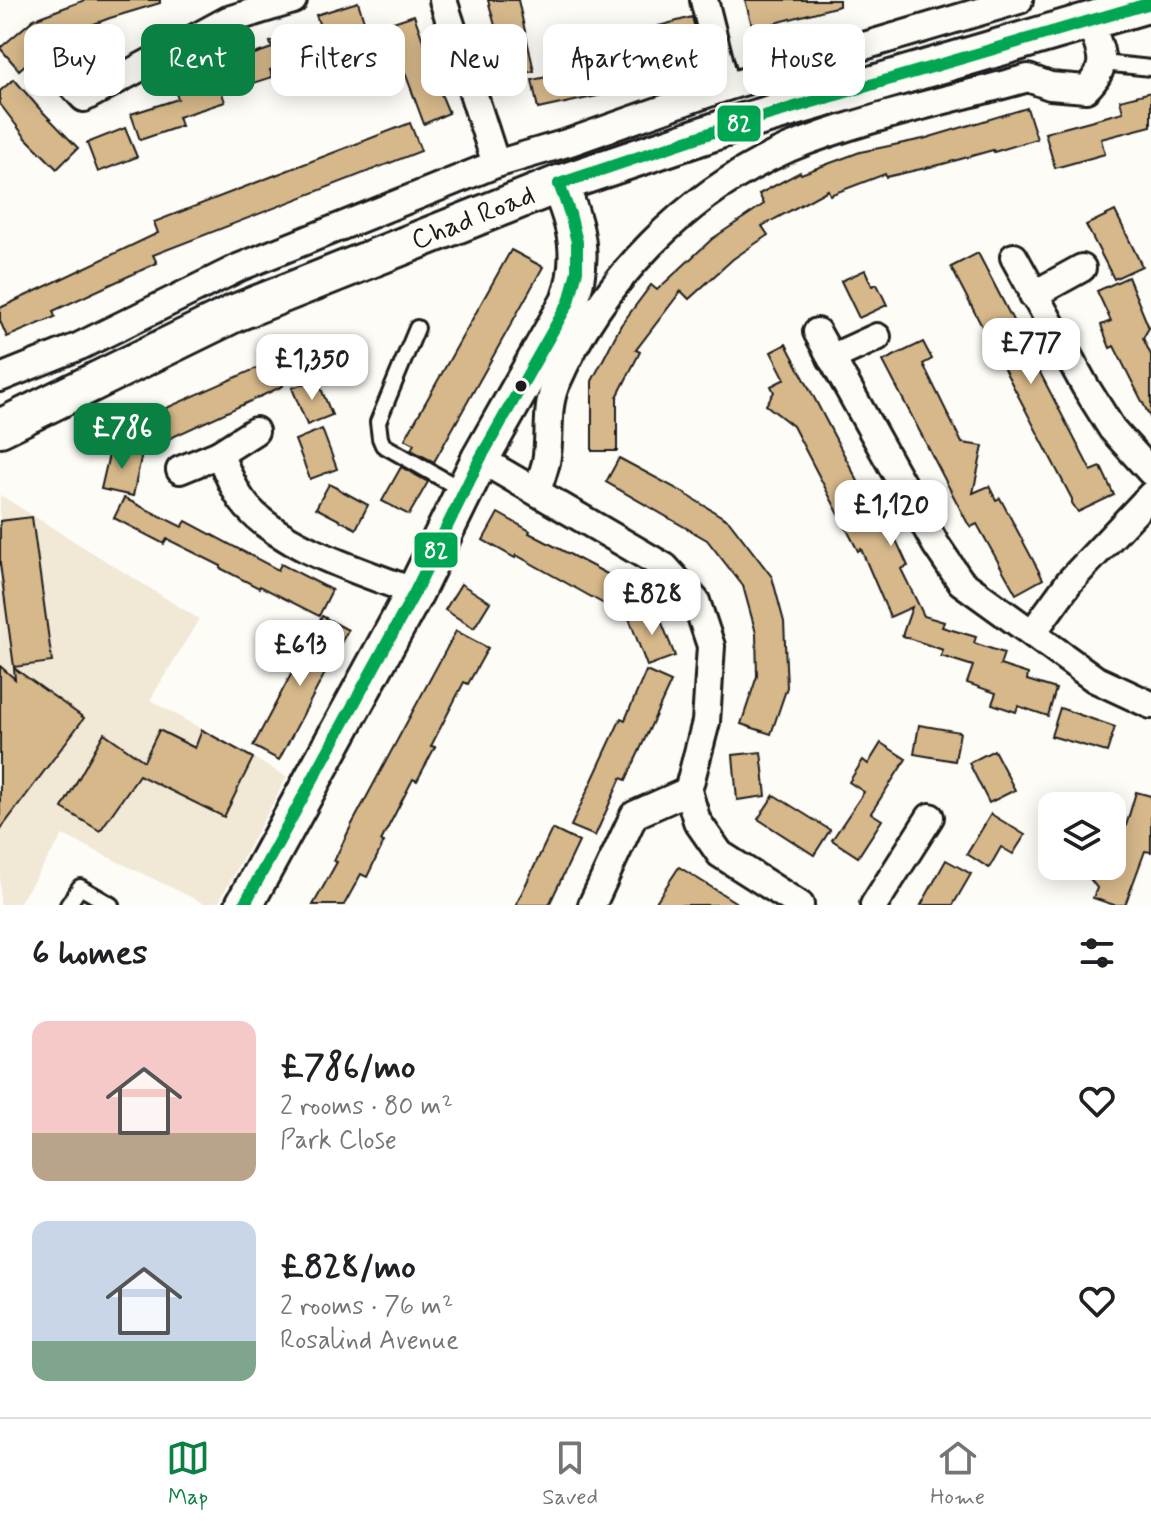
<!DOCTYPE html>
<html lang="en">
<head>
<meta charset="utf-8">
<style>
  body { margin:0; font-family:Mynerve,sans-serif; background:#f6f6f6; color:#202124; height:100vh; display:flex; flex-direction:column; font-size:30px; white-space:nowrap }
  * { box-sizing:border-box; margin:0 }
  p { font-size:26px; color:#757577 }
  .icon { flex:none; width:44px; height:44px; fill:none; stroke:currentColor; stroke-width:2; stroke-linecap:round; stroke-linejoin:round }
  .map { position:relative; height:905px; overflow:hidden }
  .panel { display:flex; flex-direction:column; background:#fff; flex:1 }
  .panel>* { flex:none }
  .hud { position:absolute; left:24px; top:24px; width:1104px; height:72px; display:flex; gap:16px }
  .controls { position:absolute; left:1038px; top:792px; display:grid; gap:16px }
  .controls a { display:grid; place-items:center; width:88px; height:88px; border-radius:16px; background:#fff; box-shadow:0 4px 20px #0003; font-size:40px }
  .price { position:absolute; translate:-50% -68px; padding:0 18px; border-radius:16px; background:#fff; color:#222; font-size:26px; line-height:52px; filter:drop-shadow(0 2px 4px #0008) }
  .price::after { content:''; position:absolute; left:50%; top:48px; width:24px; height:18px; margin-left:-12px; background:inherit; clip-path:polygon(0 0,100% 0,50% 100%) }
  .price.active { background:#0b8043; color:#fff }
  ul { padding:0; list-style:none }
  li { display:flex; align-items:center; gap:24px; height:200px; padding:0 32px }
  li span { display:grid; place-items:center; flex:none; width:224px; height:160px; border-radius:16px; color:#555 }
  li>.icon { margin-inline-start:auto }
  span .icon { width:96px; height:96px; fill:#fffc; stroke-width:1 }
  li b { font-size:34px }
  h2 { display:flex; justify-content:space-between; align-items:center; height:96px; padding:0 32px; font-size:34px }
  .tag { padding:0 28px; border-radius:16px; background:#fff; box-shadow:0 4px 20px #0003; font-size:28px; line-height:72px }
  .tag.active { background:#0b8043; color:#fff }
  .dock { display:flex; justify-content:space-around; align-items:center; height:112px; border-top:2px solid #e0e0e0; background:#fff; font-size:22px; color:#757577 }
  .dock a { display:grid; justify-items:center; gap:4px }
  .dock .active { color:#0b8043 }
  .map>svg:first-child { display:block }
  .built { fill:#f1e8d6 }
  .building { fill:#d6b88a; stroke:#1c1c1c; stroke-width:2 }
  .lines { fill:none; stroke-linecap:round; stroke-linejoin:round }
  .lane-casing { stroke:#1c1c1c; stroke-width:20 }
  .street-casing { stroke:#1c1c1c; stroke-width:32 }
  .secondary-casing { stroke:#1c1c1c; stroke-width:42 }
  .lane { stroke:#fdfcf7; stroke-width:14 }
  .street { stroke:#fdfcf7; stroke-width:26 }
  .secondary { stroke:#fdfcf7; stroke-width:36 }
  .bus-1-casing { stroke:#fdfcf7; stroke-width:18 }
  .bus-1 { stroke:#00a651; stroke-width:12 }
  .bus-dot { fill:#1c1c1c; stroke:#fdfcf7; stroke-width:3 }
  .labels { text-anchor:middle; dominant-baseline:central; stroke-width:8; stroke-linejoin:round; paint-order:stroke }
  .street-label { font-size:28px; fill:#1c1c1c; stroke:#fdfcf7 }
  .line-badge { stroke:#fdfcf7; stroke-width:3 }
  .badge-label { font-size:22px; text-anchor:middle; font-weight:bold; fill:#fff }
</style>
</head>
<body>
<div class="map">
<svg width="1151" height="905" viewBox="0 0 1151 905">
  <rect width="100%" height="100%" fill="#fdfcf7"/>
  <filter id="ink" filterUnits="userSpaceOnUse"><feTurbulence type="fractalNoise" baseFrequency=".0125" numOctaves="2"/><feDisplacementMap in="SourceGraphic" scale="16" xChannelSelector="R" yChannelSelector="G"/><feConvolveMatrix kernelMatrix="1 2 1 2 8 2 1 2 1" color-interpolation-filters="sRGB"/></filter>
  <g filter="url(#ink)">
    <polygon class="built" points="0,495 199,619 150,700 287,777 217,905 207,905 63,835 18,905 0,905"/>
    <g class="building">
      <polygon points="85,0 160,0 160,3 110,18 56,38 19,70 0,48 34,19"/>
      <polygon points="488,0 518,0 534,71 502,79 490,35 497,33"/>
      <polygon points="745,0 839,0 839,6 753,29"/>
      <polygon points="358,2 366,27 325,41 316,15"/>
      <polygon points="414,15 429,58 426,58 449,113 424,124 387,24"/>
      <polygon points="692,17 700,48 604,73 596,43"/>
      <polygon points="312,29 320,54 270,70 272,77 222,93 225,102 178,117 181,126 140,140 131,114 178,99 175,90 225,73 222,65 272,48 270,42"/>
      <polygon points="595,67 602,95 538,109 532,80"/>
      <polygon points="14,79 38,107 78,148 57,169 26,138 0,104 0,91"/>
      <polygon points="1151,92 1151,126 1101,139 1105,154 1055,168 1045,133 1123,112 1120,100"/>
      <polygon points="1027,108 1037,139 994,152 993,150 943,164 886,177 885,174 830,195 828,190 762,226 768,235 733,259 689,299 681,291 636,350 640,352 617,397 617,451 592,451 592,381 621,325 651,285 657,290 712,239 764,204 759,194 800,172 801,174 860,152 923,139"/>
      <polygon points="410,123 421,151 153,255 157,263 53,311 55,317 7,337 0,321 0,308 158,233 154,222"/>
      <polygon points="125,128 137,157 98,172 87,143"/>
      <polygon points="1115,211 1142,266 1114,279 1086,225"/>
      <polygon points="511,250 543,267 434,462 411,450 414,444 405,439"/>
      <polygon points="978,253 1091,471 1101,467 1114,495 1078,512 1072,503 1072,499 951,267"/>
      <polygon points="865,270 872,286 877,284 887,305 859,318 841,281"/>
      <polygon points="1128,277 1149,328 1143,338 1151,355 1151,419 1114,346 1110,348 1101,325 1111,321 1097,291"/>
      <polygon points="923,342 932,359 923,364 962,443 983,446 973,493 989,486 996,500 1000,498 1043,579 1016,594 977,524 971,527 967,522 883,361"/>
      <polygon points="786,344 862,489 865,488 891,542 896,540 908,566 901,569 924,616 944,622 942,627 976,637 974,643 1004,653 1000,665 1028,674 1027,680 1056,689 1048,716 1018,706 1016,712 992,704 996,693 967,683 973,666 941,656 943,650 902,636 912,607 890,617 861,549 858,551 793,426 766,405 774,392 771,386 785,379 771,352"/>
      <polygon points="273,361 283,386 149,448 137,421"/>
      <polygon points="317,379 332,415 307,425 292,388"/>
      <polygon points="322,429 337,469 310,479 295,440"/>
      <polygon points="111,446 142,453 133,496 101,489"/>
      <polygon points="619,458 679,490 729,521 772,577 784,622 787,687 771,734 741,724 757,676 756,633 743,586 707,540 606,482"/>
      <polygon points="401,467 428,482 409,515 382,501"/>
      <polygon points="329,484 368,505 356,529 316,508"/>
      <polygon points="124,498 182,527 186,521 278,570 281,564 332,590 319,616 260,586 259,588 220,568 221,566 167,539 164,544 114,518"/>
      <polygon points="498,513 530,531 529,533 636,589 622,614 516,555 515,558 483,540"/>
      <polygon points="32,517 52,662 14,667 0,564 0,521"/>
      <polygon points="461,584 490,602 474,628 445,610"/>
      <polygon points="656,608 675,656 647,666 629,618"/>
      <polygon points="322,616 348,630 279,760 253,746"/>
      <polygon points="456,631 488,648 468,684 464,682 431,746 435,747 417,781 413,779 381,841 384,842 367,877 361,874 344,905 313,905 337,862 334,861 351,826"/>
      <polygon points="0,666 15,679 14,668 84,718 0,830"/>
      <polygon points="646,671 671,682 626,780 621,778 595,836 571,826 621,718 625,720"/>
      <polygon points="1060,708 1115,727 1107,752 1051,736"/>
      <polygon points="919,725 960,732 955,761 914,754"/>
      <polygon points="159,730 195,748 202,730 253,758 224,817 139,775 100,831 62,808 104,733 144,761"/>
      <polygon points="881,743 906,759 871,813 882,820 858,857 832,840 864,792 849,782 863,760 868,764"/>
      <polygon points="994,750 1015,790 989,803 969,763"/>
      <polygon points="761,752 766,796 737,800 733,755"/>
      <polygon points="1136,792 1151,796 1151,852 1145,851 1125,905 1114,905 1093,898 1097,888 1080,866 1104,874 1107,866 1112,866 1112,852 1115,845 1120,846"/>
      <polygon points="774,795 830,830 814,855 758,819"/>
      <polygon points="991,814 1025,835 1013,854 1001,847 989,868 967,854"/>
      <polygon points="552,829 579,842 549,905 516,905"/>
      <polygon points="946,860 971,874 953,905 921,905"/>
      <polygon points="679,867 740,905 654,905"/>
    </g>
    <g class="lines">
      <g class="lane-casing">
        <g id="lane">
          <polyline points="1103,63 1151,68"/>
          <polyline points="417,328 378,422 380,438 383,445 464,491"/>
          <polyline points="68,905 80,887 111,905"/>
        </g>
      </g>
      <g class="street-casing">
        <g id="street">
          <polyline points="443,0 496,164"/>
          <polyline points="704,0 726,87"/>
          <polyline points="58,70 84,98 228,20 293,0"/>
          <polyline points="1014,257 1085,386 1112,429 1151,472"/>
          <polyline points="1033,295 1082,268"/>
          <polyline points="817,332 936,545 961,582 1095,679 1151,705"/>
          <polyline points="831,358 877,337"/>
          <polyline points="0,378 80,346 240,267 496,164 570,142 726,87 1019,0"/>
          <polyline points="219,454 255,431"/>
          <polyline points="480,459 665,567 696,601 711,646 706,722 688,791 697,821 720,854 800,905"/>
          <path d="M180 470 219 454C226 468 232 486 241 499 273 546 363 572 415 592"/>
          <path d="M537 491C540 481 544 471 546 462 551 436 545 409 556 384 601 281 686 193 789 148 864 117 950 100 1028 78L1050 86 1086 89C1112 64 1099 51 1090 21"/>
          <polyline points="1033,632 1070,581 1151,495"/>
          <polyline points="592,905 634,815 688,791"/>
          <polyline points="874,905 930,817"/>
        </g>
      </g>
      <g class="secondary-casing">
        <g id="secondary">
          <path id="s1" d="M0 428 235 313 559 184 737 124 1151 3"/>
          <path d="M244 905 415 592 480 459 569 302C585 257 577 227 559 184"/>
        </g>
      </g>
      <use href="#lane" class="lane"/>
      <use href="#street" class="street"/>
      <use href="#secondary" class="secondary"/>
      <g class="bus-1-casing">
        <g id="bus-1">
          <polyline points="559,184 737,124 1151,3"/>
          <polyline points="244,905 415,592 480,459 569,302 577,271 577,242 570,214 559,184"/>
        </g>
      </g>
      <use href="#bus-1" class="bus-1"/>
    </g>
  </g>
  <circle class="bus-dot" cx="521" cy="386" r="7"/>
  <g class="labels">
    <g class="street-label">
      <text stroke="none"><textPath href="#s1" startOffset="518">Chad Road</textPath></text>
    </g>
  </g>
  <g class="line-badge">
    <rect x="716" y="104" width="46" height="39" rx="8" fill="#00a651"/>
    <rect x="413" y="531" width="46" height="38" rx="8" fill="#00a651"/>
  </g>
  <g class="badge-label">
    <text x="739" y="131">82</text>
    <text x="436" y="558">82</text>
  </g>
</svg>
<div class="controls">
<a><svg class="icon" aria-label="layers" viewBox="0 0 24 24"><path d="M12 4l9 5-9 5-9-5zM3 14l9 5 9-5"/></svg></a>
</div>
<b class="price" style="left:1031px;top:386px">£777</b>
<b class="price" style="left:312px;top:402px">£1,350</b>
<b class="price active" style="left:122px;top:471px">£786</b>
<b class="price" style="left:891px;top:548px">£1,120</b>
<b class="price" style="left:652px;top:637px">£828</b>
<b class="price" style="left:300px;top:688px">£613</b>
<div class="hud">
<a class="tag">Buy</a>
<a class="tag active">Rent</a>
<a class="tag">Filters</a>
<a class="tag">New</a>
<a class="tag">Apartment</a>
<a class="tag">House</a>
</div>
</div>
<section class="panel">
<h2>6 homes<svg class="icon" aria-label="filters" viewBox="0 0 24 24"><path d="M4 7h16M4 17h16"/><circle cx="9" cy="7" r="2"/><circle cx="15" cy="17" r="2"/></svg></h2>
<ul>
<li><span style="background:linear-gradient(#f6c9c9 70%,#b9a48a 0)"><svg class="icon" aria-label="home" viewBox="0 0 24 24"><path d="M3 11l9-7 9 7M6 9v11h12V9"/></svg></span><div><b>£786/mo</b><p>2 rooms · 80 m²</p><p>Park Close</p></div><svg class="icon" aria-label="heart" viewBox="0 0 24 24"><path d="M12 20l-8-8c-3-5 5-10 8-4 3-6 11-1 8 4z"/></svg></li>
<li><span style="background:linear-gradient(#c9d6e8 75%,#7fa58c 0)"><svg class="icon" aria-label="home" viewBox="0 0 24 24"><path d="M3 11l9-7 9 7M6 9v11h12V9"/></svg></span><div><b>£828/mo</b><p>2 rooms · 76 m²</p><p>Rosalind Avenue</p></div><svg class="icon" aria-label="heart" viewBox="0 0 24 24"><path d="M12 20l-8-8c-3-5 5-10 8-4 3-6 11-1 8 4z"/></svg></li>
</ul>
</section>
<nav class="dock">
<a class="active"><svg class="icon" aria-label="map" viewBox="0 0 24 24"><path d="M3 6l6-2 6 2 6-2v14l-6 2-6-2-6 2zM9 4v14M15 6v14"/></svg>Map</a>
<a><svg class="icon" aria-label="saved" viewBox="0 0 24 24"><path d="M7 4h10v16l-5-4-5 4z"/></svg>Saved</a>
<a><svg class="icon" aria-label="home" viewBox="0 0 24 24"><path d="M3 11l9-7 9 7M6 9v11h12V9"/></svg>Home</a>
</nav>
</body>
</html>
